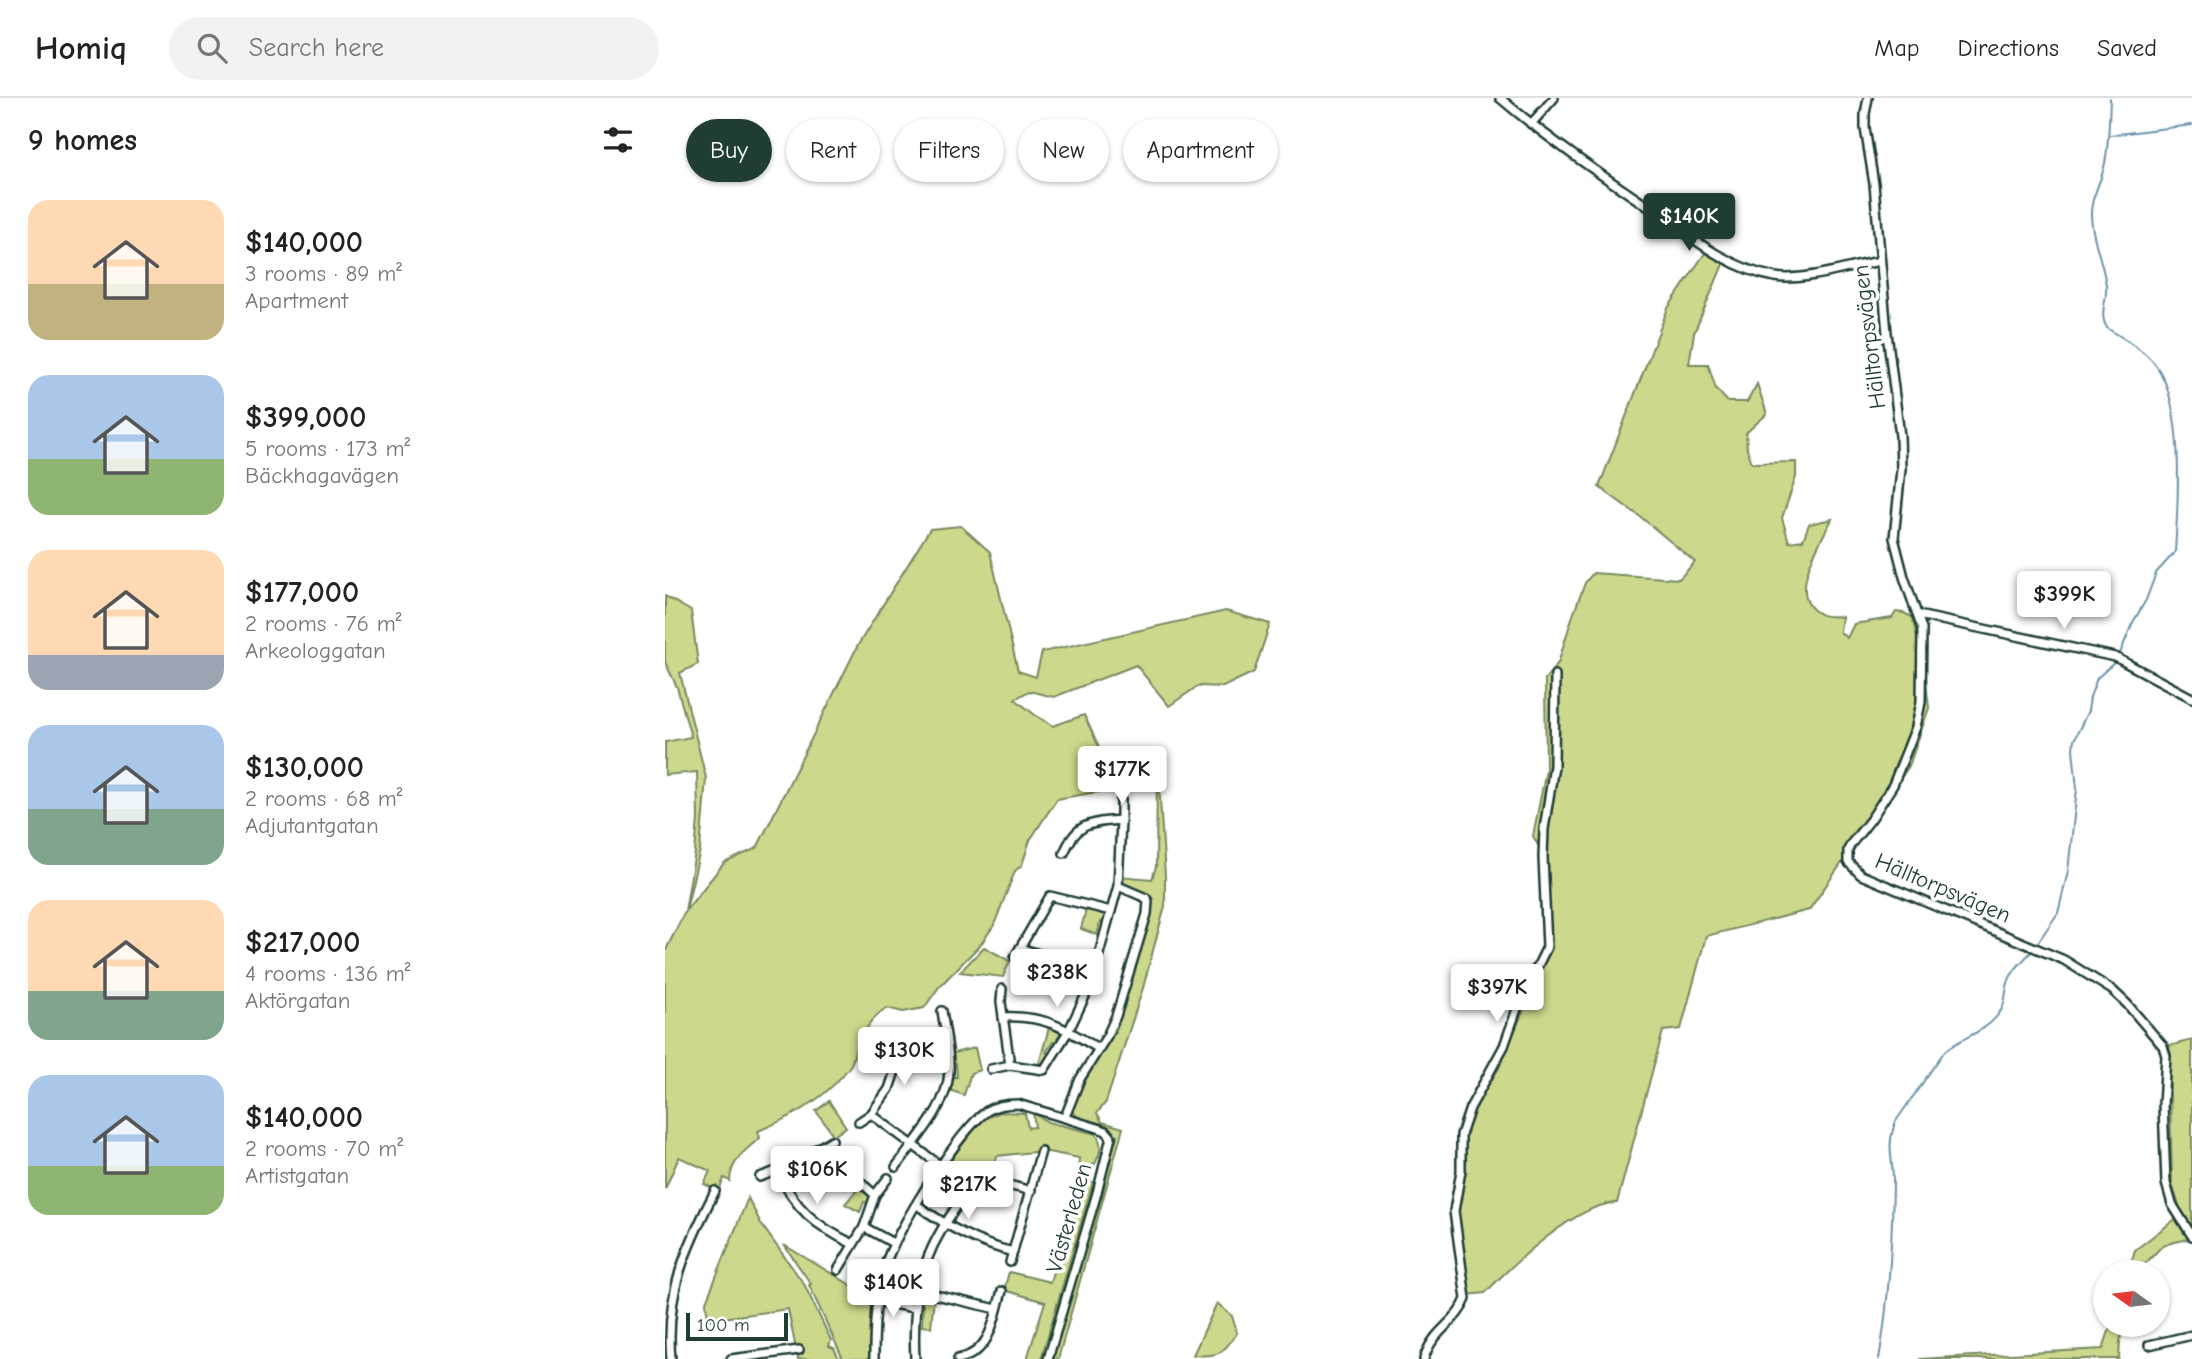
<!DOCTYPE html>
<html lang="en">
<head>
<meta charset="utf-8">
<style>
  body { margin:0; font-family:"Comic Neue",sans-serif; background:#f2f2f2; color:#222; height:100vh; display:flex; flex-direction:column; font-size:26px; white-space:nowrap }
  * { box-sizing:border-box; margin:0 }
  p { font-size:23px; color:#767676 }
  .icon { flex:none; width:38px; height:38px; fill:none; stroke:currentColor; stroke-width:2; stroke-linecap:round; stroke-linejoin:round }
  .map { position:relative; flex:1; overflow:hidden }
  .sheet { display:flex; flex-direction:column; background:#fff; width:665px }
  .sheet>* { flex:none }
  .banner { position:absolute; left:21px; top:21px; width:665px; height:63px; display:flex; gap:14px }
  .needle { width:46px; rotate:284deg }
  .buttons { position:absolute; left:1428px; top:1162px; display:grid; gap:14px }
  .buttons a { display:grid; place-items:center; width:77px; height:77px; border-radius:50%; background:#fff; box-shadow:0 2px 5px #0004; font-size:35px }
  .scale { position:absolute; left:21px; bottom:18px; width:102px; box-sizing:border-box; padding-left:7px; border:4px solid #1f3d34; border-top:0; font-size:19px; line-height:24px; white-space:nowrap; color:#1f3d34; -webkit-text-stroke:5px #fff; paint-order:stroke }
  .price { position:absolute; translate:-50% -60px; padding:0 16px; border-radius:7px; background:#fff; color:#222; font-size:23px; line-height:46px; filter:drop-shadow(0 2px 4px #0008) }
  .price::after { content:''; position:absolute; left:50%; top:42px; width:21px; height:16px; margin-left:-10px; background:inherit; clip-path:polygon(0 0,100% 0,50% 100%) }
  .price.on { background:#1f3d34; color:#fff }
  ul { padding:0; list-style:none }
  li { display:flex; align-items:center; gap:21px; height:175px; padding:0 28px }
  li span { display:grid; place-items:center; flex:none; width:196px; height:140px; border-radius:21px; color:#555 }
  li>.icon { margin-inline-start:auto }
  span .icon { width:84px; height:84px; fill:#fffc; stroke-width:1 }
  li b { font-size:30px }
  h2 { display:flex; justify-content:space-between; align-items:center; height:84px; padding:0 28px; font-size:30px }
  .tag { padding:0 24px; border-radius:32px; background:#fff; box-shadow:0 2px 5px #0004; font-size:24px; line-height:63px }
  .tag.on { background:#1f3d34; color:#fff }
  header { display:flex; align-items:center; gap:42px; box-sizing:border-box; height:98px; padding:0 35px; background:#fff; border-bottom:2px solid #e0e0e0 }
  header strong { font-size:33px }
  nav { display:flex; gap:38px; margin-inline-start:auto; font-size:24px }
  .search { width:490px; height:63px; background:#f2f2f2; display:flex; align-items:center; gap:18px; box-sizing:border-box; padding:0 24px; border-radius:38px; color:#767676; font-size:26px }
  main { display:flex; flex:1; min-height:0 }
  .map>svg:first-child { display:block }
  .green { fill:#ccd88c; stroke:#768a60; stroke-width:2 }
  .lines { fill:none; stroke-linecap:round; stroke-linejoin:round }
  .stream { stroke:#6c94ab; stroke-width:2 }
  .minor-casing { stroke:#1f3d34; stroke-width:12 }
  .minor { stroke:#fff; stroke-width:7 }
  .labels { text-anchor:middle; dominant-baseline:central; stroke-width:7; stroke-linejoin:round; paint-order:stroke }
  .street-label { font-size:23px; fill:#1f3d34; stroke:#fff }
</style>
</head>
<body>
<header>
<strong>Homiq</strong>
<div class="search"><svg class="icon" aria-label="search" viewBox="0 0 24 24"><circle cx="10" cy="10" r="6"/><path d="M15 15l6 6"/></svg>Search here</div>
<nav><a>Map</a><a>Directions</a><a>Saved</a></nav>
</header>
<main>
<section class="sheet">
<h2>9 homes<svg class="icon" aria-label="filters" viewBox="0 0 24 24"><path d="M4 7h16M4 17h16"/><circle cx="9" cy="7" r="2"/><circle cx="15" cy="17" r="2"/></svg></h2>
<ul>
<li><span style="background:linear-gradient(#ffd9b3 60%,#c2b280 0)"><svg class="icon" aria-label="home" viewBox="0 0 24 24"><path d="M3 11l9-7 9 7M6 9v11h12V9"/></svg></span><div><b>$140,000</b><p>3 rooms · 89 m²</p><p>Apartment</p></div></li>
<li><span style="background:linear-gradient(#a9c7e8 60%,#8fb573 0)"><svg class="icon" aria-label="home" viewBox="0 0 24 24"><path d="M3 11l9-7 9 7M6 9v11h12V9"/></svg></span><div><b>$399,000</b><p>5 rooms · 173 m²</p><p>Bäckhagavägen</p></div></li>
<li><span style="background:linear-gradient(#ffd9b3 75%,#9aa5b1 0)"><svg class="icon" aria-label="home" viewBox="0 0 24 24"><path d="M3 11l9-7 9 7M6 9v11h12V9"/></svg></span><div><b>$177,000</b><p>2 rooms · 76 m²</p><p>Arkeologgatan</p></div></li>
<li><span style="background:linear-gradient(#a9c7e8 60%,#7fa58c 0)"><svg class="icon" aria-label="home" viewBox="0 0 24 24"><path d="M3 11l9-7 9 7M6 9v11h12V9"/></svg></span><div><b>$130,000</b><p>2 rooms · 68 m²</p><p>Adjutantgatan</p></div></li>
<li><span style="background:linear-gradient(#ffd9b3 65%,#7fa58c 0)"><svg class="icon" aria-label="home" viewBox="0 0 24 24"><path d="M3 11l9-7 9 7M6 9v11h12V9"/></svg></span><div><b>$217,000</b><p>4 rooms · 136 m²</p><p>Aktörgatan</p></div></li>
<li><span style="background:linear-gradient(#a9c7e8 65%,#8fb573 0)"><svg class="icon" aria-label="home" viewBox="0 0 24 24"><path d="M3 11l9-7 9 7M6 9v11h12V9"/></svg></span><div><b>$140,000</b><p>2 rooms · 70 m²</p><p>Artistgatan</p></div></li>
</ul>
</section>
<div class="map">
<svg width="1527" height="1261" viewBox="0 0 1527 1261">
  <rect width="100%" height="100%" fill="#fff"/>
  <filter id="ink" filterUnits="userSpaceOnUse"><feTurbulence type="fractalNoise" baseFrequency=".0143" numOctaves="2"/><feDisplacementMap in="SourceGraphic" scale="14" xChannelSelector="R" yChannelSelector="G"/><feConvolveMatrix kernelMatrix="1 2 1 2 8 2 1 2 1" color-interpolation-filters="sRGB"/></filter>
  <g filter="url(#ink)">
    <g class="green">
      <path d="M1040 155 1059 164 1029 235 1024 266H1043L1051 291 1063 304H1082L1092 286 1102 316 1081 335 1082 351 1087 365 1131 364V379L1117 420 1124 444 1138 442 1144 426 1167 421C1155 445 1120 499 1155 516 1162 520 1169 517 1177 519L1175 534 1182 540 1189 526 1227 520 1231 514 1239 515 1247 519 1252 539V562L1259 564 1264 610 1244 668 1144 812 1041 838 1016 931 998 933 952 1105C913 1104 846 1168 820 1195L803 1197 792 1117 800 1036 812 1005 834 970 887 845 880 760 868 738 881 672 880 581 893 565 907 520 920 485 928 475 1014 481 1030 464 977 420 934 389 1003 210Z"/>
      <path d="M296 428 325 454 353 573 371 579 377 554 561 513 605 526 589 574 558 589 533 588 504 608 471 567 389 599 364 593 350 601 370 617 388 628 419 617 445 672 493 670 500 778V808L478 890 441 1004 432 1015 437 1024 458 1030 393 1261H387L452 1037C439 1024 418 1027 407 1013L413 994 452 925 486 808C482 788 456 796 455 778L487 781 491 769 492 680 451 684 450 691 392 701 365 742 357 767 350 773 329 827 316 846 274 889 259 910 238 914 222 910C209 917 198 934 192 948 189 954 189 962 185 968 163 999 128 1019 93 1033L95 1040C81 1051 65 1064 65 1083L59 1080 54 1093 39 1086 45 1073 14 1059 0 1091V854L20 813 30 754 33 721 32 674 0 677V644L26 639 12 589 0 564V498L26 513 33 566 15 575 41 680 35 752 21 812 59 765 92 750 193 547 265 431Z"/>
      <polygon points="421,811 440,817 440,826 435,824 432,837 416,831"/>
      <polygon points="319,849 345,863 338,879 295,874"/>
      <polygon points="385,926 397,932 397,937 393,946 388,944 381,954 386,957 378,968 373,969"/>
      <polygon points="1527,942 1527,1140 1498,1147 1479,1167 1476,1174 1463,1174 1470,1152 1517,1116 1507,1087 1504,948"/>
      <polygon points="310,950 315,972 306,975 299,997 284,992 286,979 292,979 291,966 287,965 288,955"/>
      <polygon points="164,1003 181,1029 169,1038 151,1013"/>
      <path d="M335 1014 360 1015 363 1030 370 1029 368 1015 383 1024 431 1036C438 1047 436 1054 430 1066L423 1069 422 1079 428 1085 376 1261H362L380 1204 339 1192 344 1174 385 1184 412 1090 414 1060 378 1053 332 1058 327 1082 325 1077 313 1080V1085L309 1088 286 1061 314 1023Z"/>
      <path d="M195 1088C201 1093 206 1097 204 1105L199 1104 195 1114 180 1106Z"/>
      <polygon points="83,1100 96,1126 139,1186 166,1242 164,1248 169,1250 174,1261 133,1261 123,1211 43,1222 41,1204"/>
      <polygon points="119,1147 206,1199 204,1261 178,1261 144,1187 146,1186"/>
      <polygon points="258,1198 269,1199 266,1229 257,1228 258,1207 253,1206"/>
      <path d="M552 1205 567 1218 572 1235C558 1256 553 1259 528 1257Z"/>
      <polygon points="1446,1227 1460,1227 1455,1243 1454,1261 1254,1261 1438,1251"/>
    </g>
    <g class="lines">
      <g class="stream">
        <path d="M1445 0C1444 22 1444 44 1440 65 1437 83 1425 100 1426 118 1427 142 1438 164 1441 187 1443 203 1433 215 1442 230 1459 241 1481 252 1492 269 1520 310 1513 406 1510 454L1491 475 1481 502 1467 526 1454 558"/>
        <polyline points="1445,37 1527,27"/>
        <polyline points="1371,847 1393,815 1403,773 1412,691 1408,651 1409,642 1423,613 1425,599 1432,580 1450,564"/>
        <path d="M1214 1261C1224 1205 1227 1144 1228 1087 1229 1059 1220 1051 1231 1023L1279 954C1295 939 1318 936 1332 918 1342 907 1339 895 1344 882 1348 871 1359 862 1367 853"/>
      </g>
      <g class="minor-casing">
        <g id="minor">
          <path d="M835 0C882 40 933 75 985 110 1022 136 1063 171 1110 179 1138 184 1186 168 1215 163"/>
          <polyline points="1203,0 1200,16 1200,30 1209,86 1222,235 1235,338 1236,371 1229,440 1239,479 1257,531 1256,604 1251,629 1228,687 1206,721 1186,746 1183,752 1183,764 1196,777 1399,862 1447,892 1462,906 1498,948 1501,958 1498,1007 1501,1085 1507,1106 1527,1138"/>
          <polyline points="866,26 889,0"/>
          <polyline points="1253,517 1450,559 1527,600"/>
          <polyline points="456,722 456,700"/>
          <polyline points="350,859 355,850"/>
          <polyline points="429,874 355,850 385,798 446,813"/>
          <path d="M337 891 336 904 345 967 379 972 404 932 425 888 453 788 456 722C425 725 412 724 399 755"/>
          <path d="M338 919C379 917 400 930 434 951"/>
          <polyline points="326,971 345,967"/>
          <polyline points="206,1016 276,1068"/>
          <polyline points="400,1019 415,981 442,938 451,918 482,816 483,803 481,800 453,788"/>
          <polyline points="194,1024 206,1016 224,991 235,958 241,954 282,948"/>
          <polyline points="156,1049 210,1097"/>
          <path d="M231 1069C251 1041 282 1010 284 974 285 954 280 933 277 913"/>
          <path d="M113 1072C129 1111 151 1128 188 1146"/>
          <polyline points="95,1079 119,1070 167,1042"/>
          <path d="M252 1107C282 1128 311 1145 348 1154"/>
          <polyline points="199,1129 228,1145"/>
          <polyline points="345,1164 376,1053"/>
          <polyline points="173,1172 199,1129 210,1097 223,1080"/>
          <polyline points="253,1193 332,1211"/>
          <polyline points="212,1203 249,1210"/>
          <polyline points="1484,1247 1527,1237"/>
          <path d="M6 1261C0 1195 21 1150 50 1093"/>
          <polyline points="66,1261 134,1252"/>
          <path d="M209 1261C209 1231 210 1199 219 1170 229 1136 293 1033 322 1013 331 1007 342 1006 353 1006L433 1030 441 1033 446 1039 432 1095 383 1261"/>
          <path d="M250 1261C247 1204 254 1162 288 1114 294 1105 302 1091 313 1087 330 1081 350 1089 366 1093"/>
          <path d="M293 1261C326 1255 329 1221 337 1193"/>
          <path d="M759 1261C767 1232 792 1225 801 1201L789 1113 796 1073V1037L805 1010 839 948 853 908 882 849 878 759 879 731 889 668 890 577"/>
        </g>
      </g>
      <use href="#minor" class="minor"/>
    </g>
  </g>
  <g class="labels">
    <g class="street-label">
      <text transform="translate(1204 239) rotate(-97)">Hälltorpsvägen</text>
      <text transform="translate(1278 790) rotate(23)">Hälltorpsvägen</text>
      <text transform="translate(404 1120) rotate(-74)">Västerleden</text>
    </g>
  </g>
</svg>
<div class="buttons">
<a><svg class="needle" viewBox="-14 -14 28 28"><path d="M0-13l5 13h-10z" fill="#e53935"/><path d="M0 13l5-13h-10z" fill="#767676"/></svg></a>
</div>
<div class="scale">100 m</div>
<b class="price on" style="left:1024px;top:155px">$140K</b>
<b class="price" style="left:1399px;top:533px">$399K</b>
<b class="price" style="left:457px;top:708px">$177K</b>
<b class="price" style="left:392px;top:911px">$238K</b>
<b class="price" style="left:832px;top:926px">$397K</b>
<b class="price" style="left:239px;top:989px">$130K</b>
<b class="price" style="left:152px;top:1108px">$106K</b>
<b class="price" style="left:303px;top:1123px">$217K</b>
<b class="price" style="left:228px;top:1221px">$140K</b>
<div class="banner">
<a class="tag on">Buy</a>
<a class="tag">Rent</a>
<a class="tag">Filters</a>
<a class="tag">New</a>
<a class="tag">Apartment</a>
</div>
</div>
</main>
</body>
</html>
